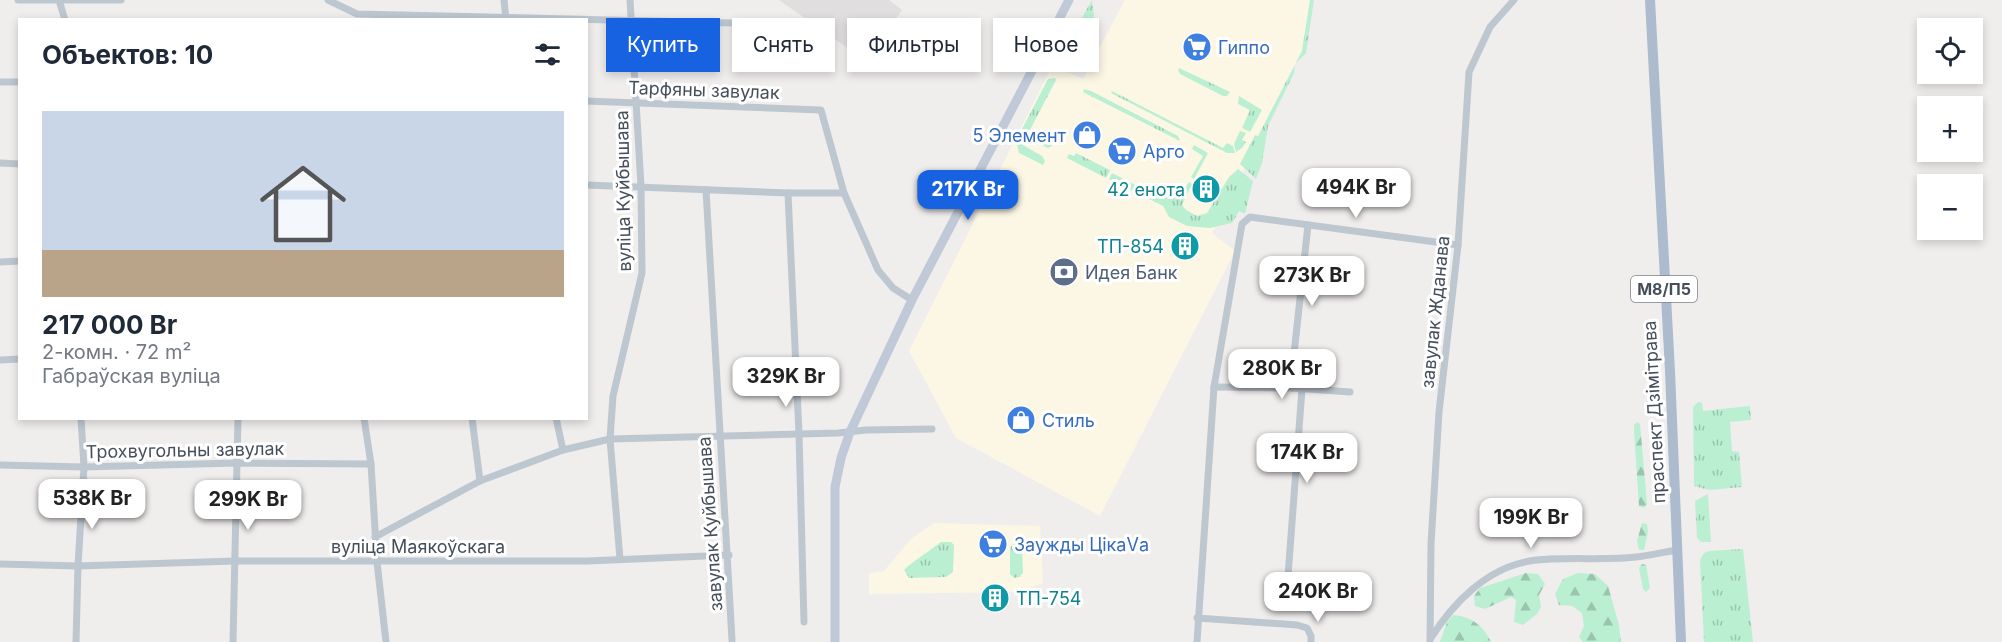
<!DOCTYPE html>
<html lang="ru">
<head>
<meta charset="utf-8">
<style>
  body { margin:0; font-family:Inter,sans-serif; background:#f6f6f7; color:#1f2937; height:100vh; display:flex; flex-direction:column; font-size:22px; white-space:nowrap }
  * { box-sizing:border-box; margin:0 }
  p { font-size:20px; color:#747a83 }
  .icon { flex:none; width:33px; height:33px; fill:none; stroke:currentColor; stroke-width:2; stroke-linecap:round; stroke-linejoin:round }
  .map { position:relative; flex:1; overflow:hidden }
  .panel { position:absolute; left:18px; top:18px; width:570px; height:402px; display:flex; flex-direction:column; background:#fff; border-radius:0px; box-shadow:0 3px 9px #0003 }
  .panel>* { flex:none }
  .guide { position:absolute; left:606px; top:18px; width:570px; height:54px; display:flex; gap:12px }
  .fabs { position:absolute; left:1917px; top:18px; display:grid; gap:12px }
  .fabs a { display:grid; place-items:center; width:66px; height:66px; border-radius:0px; background:#fff; box-shadow:0 3px 9px #0003; font-size:30px }
  .price { position:absolute; translate:-50% -51px; padding:0 14px; border-radius:12px; background:#fff; color:#222; font-size:20px; line-height:39px; filter:drop-shadow(0 2px 3px #0008) }
  .price::after { content:''; position:absolute; left:50%; top:36px; width:18px; height:14px; margin-left:-9px; background:inherit; clip-path:polygon(0 0,100% 0,50% 100%) }
  .price.on { background:#1762e0; color:#fff }
  ul { padding:0; list-style:none }
  li { display:grid; align-content:center; gap:12px; height:318px; padding:0 24px }
  li+li { border-top:2px solid #e0e1e3 }
  li span { display:grid; place-items:center; height:186px; border-radius:0px; color:#555 }
  li>.icon { margin-inline-start:auto }
  span .icon { width:108px; height:108px; fill:#fffc; stroke-width:1 }
  li b { font-size:26px }
  h2 { display:flex; justify-content:space-between; align-items:center; height:72px; padding:0 24px; font-size:26px }
  .tag { padding:0 21px; border-radius:0px; background:#fff; box-shadow:0 3px 9px #0003; font-size:21px; line-height:54px }
  .tag.on { background:#1762e0; color:#fff }
  .map>svg:first-child { display:block }
  .commercial { fill:#fcf7e5 }
  .education { fill:#e1dedf }
  .grass { fill:url(#grass-tufts) }
  .forest { fill:url(#forest-firs) }
  .lines { fill:none; stroke-linecap:round; stroke-linejoin:round }
  .minor { stroke:#bdc7d0; stroke-width:7 }
  .secondary { stroke:#bfc9d7; stroke-width:9 }
  .primary { stroke:#acbbcd; stroke-width:10 }
  .labels { text-anchor:middle; dominant-baseline:central; stroke-width:6; stroke-linejoin:round; paint-order:stroke }
  .shield { fill:#fff; stroke:#7d848c; stroke-width:1.5 }
  .shield-label { font-size:16px; font-weight:bold; fill:#454f5b }
  .shop-label { font-size:18px; fill:#366cbe; stroke:#fff; text-anchor:start }
  .street-label { font-size:18px; fill:#454f5b; stroke:#fff }
  .culture-label { font-size:18px; fill:#0d838f; stroke:#fff; text-anchor:end }
  .service-label { font-size:18px; fill:#4e5e75; stroke:#fff; text-anchor:start }
</style>
</head>
<body>
<div class="map">
<svg width="2002" height="642" viewBox="0 0 2002 642">
  <defs>
    <pattern id="grass-tufts" width="24" height="20" patternUnits="userSpaceOnUse" patternTransform="scale(1.5)"><rect width="24" height="20" fill="#baefd2"/><path d="M3 7l-1-3M5 7V3M7 7l1-3M15 17l-1-3M17 17v-4M19 17l1-3" fill="none" stroke="#99c4ad"/></pattern>
    <pattern id="forest-firs" width="22" height="20" patternUnits="userSpaceOnUse" patternTransform="scale(1.5)"><rect width="22" height="20" fill="#baefd2"/><path d="M5 1l3.5 6h-7zM16 11l3.5 6h-7z" fill="#99c4ad"/></pattern>
  </defs>
  <rect width="100%" height="100%" fill="#f0eded"/>
  <g class="commercial">
    <polygon points="1125,0 1310,0 1302,51 1212,233 1235,251 1100,516 956,438 909,351 1052,66 1083,79"/>
    <polygon points="934,523 1040,526 1043,583 1019,592 869,594 869,573 884,571 910,540"/>
  </g>
  <polygon class="education" points="779,0 889,0 902,10 866,61"/>
  <g class="grass">
    <path d="M1092 0C1096 26 1095 25 1071 37Z"/>
    <polygon points="1310,0 1314,0 1306,53 1295,64 1294,73 1268,126 1262,163 1256,179 1240,164 1255,135 1258,136 1302,51"/>
    <polygon points="1093,29 1079,54 1085,58 1080,67 1074,70 1064,67 1058,60 1069,41"/>
    <polygon points="1179,68 1230,92 1227,96 1223,96 1180,74 1178,70"/>
    <polygon points="1055,78 1056,80 1030,130 1021,131 1048,79"/>
    <polygon points="1084,89 1091,91 1178,136 1180,141 1083,92"/>
    <polygon points="1112,91 1223,148 1227,143 1233,146 1235,153 1227,153 1111,93"/>
    <polygon points="1239,96 1262,110 1250,132 1242,128 1250,110 1238,104"/>
    <polygon points="1033,131 1051,141 1052,146 1048,148 1021,134"/>
    <polygon points="1240,131 1246,133 1242,140 1246,142 1242,148 1236,152 1234,144"/>
    <polygon points="1016,141 1042,156 1045,161 1043,165 1019,153"/>
    <polygon points="1194,145 1208,153 1194,179 1191,177 1203,156 1192,149"/>
    <polygon points="1076,153 1110,170 1106,178 1067,158 1069,154 1074,156"/>
    <polygon points="1238,169 1253,181 1245,214 1239,211 1232,223 1210,228 1187,226 1169,217 1163,206 1109,179 1112,173 1151,193 1156,185 1180,196 1189,182 1192,184 1182,205 1186,210 1197,216 1207,213 1229,177"/>
    <polygon points="1698,402 1702,403 1703,411 1750,406 1751,420 1730,422 1732,451 1739,452 1742,487 1709,490 1694,486 1693,407"/>
    <polygon points="1708,494 1711,542 1701,542 1697,538 1695,501"/>
    <polygon points="941,542 951,542 954,545 953,572 946,577 909,578 904,570 908,566"/>
    <polygon points="1013,544 1018,544 1022,547 1023,573 1019,577 1014,578 1010,574 1010,548"/>
    <polygon points="1743,549 1753,642 1704,642 1700,560 1704,553 1709,551"/>
  </g>
  <g class="forest">
    <polygon points="1637,422 1640,424 1647,504 1644,508 1639,506 1634,431 1634,425"/>
    <polygon points="1642,523 1647,524 1648,532 1644,550 1639,550 1637,541"/>
    <polygon points="1642,564 1646,565 1650,588 1646,592 1643,589 1639,568"/>
    <polygon points="1526,573 1538,574 1545,584 1539,595 1541,607 1537,614 1523,625 1514,622 1516,600 1511,597 1485,609 1475,606 1474,596 1480,588"/>
    <polygon points="1578,573 1595,574 1608,586 1619,625 1621,642 1583,642 1579,637 1584,626 1582,613 1572,606 1559,605 1555,594 1563,579"/>
    <path d="M1453 615C1471 616 1484 626 1491 642H1440L1447 622Z"/>
  </g>
  <g class="lines">
    <g class="minor">
      <polyline points="18,0 121,0"/>
      <polyline points="59,0 65,20"/>
      <polyline points="328,0 357,14 779,24"/>
      <polyline points="504,0 506,20"/>
      <polyline points="0,82 20,82"/>
      <polyline points="586,101 821,110 844,193 878,270 893,288 912,300"/>
      <polyline points="0,163 20,164"/>
      <polyline points="586,185 788,193 844,193"/>
      <polyline points="706,190 732,640"/>
      <polyline points="788,193 799,434 804,622"/>
      <polyline points="0,262 20,261"/>
      <polyline points="0,360 20,359"/>
      <polyline points="1214,387 1294,388 1350,392"/>
      <polyline points="1294,388 1293,363 1308,225"/>
      <polyline points="364,418 371,464 377,562 386,642"/>
      <polyline points="472,418 480,481"/>
      <polyline points="556,418 563,450"/>
      <polyline points="0,465 84,467 237,463 371,464"/>
      <polyline points="375,537 480,481 563,450 610,439 838,433 866,430 932,429"/>
      <polyline points="620,559 610,439 613,396 642,273 641,186 630,0"/>
      <polyline points="0,564 78,566 235,561 587,561 729,555"/>
      <polyline points="1288,576 1302,389"/>
      <polyline points="1197,618 1297,625 1307,628 1311,636 1311,642"/>
      <path d="M1431 638C1453 603 1487 568 1530 561 1565 556 1601 561 1636 557 1649 556 1663 552 1677 550"/>
      <polyline points="76,642 78,566 84,467 81,418"/>
      <polyline points="233,642 238,418"/>
      <polyline points="1197,642 1214,387 1242,224 1250,217 1458,245"/>
      <polyline points="1430,642 1431,544 1439,412 1458,245 1469,72 1490,27 1514,0"/>
    </g>
    <polyline class="secondary" points="835,642 835,487 841,458 850,432 912,300 1069,0"/>
    <polyline class="primary" points="1650,0 1670,371 1681,642"/>
  </g>
  <defs>
    <g id="supermarket-disc" transform="scale(1.5)"><circle r="9.5" fill="#3f7fe0" stroke="#fff"/><path d="M-6-5.5h2.5l.6 2H6L4.5 2H-2.5L-4.4-4H-6ZM-1.5 3.2a1.3 1.3 0 1 0 .1 0ZM3 3.2a1.3 1.3 0 1 0 .1 0Z" fill="#fff"/></g>
    <g id="shop-disc" transform="scale(1.5)"><circle r="9.5" fill="#3f7fe0" stroke="#fff"/><path d="M-5-2.5h2.3a2.7 3.5 0 0 1 5.4 0H5L5.5 6h-11ZM-1.5-2.5h3a1.5 2.3 0 0 0-3 0Z" fill="#fff"/></g>
    <g id="building-disc" transform="scale(1.5)"><circle r="9.5" fill="#0f9aa8" stroke="#fff"/><path d="M-4-6H4V6H1V3H-1V6H-4ZM-2.5-4.3h1.7v1.8h-1.7ZM.8-4.3h1.7v1.8H.8ZM-2.5-1h1.7V.8h-1.7ZM.8-1h1.7V.8H.8Z" fill="#fff"/></g>
    <g id="bank-disc" transform="scale(1.5)"><circle r="9.5" fill="#5c6f8a" stroke="#fff"/><path d="M-6-4H6V4H-6ZM0-2.3a2.3 2.3 0 1 0 0 4.6a2.3 2.3 0 1 0 0-4.6Z" fill="#fff"/></g>
  </defs>
  <g fill-rule="evenodd">
    <use href="#supermarket-disc" x="1197" y="47"/>
    <use href="#shop-disc" x="1087" y="135"/>
    <use href="#supermarket-disc" x="1122" y="151"/>
    <use href="#building-disc" x="1206" y="189"/>
    <use href="#building-disc" x="1185" y="246"/>
    <use href="#bank-disc" x="1064" y="272"/>
    <use href="#shop-disc" x="1021" y="420"/>
    <use href="#supermarket-disc" x="993" y="544"/>
    <use href="#building-disc" x="995" y="598"/>
  </g>
  <g class="labels">
    <rect class="shield" x="1631" y="276" width="66" height="26" rx="4.5"/>
    <g class="shield-label">
      <text x="1664" y="289">М8/П5</text>
    </g>
    <g class="shop-label">
      <text x="1218" y="47">Гиппо</text>
      <text x="1066" y="135" text-anchor="end">5 Элемент</text>
      <text x="1143" y="151">Арго</text>
      <text x="1042" y="420">Стиль</text>
      <text x="1014" y="544">Заужды ЦікаVа</text>
    </g>
    <g class="street-label">
      <text transform="translate(704 90) rotate(2)">Тарфяны завулак</text>
      <text transform="translate(623 191) rotate(-91)">вуліца Куйбышава</text>
      <text transform="translate(1435 312) rotate(-84)">завулак Жданава</text>
      <text transform="translate(1654 412) rotate(-93)">праспект Дзімітрава</text>
      <text transform="translate(185 450) rotate(-1)">Трохвугольны завулак</text>
      <text transform="translate(710 524) rotate(-94)">завулак Куйбышава</text>
      <text x="418" y="546">вуліца Маякоўскага</text>
    </g>
    <g class="culture-label">
      <text x="1185" y="189">42 енота</text>
      <text x="1164" y="246">ТП-854</text>
      <text x="1016" y="598" text-anchor="start">ТП-754</text>
    </g>
    <g class="service-label">
      <text x="1085" y="272">Идея Банк</text>
    </g>
  </g>
</svg>
<div class="fabs">
<a><svg class="icon" aria-label="locate" viewBox="0 0 24 24"><circle cx="12" cy="12" r="6"/><path d="M12 2v4M12 18v4M2 12h4M18 12h4"/></svg></a>
<a>+</a>
<a>−</a>
</div>
<b class="price" style="left:1356px;top:219px">494K Br</b>
<b class="price on" style="left:968px;top:221px">217K Br</b>
<b class="price" style="left:1312px;top:307px">273K Br</b>
<b class="price" style="left:1282px;top:400px">280K Br</b>
<b class="price" style="left:786px;top:408px">329K Br</b>
<b class="price" style="left:1307px;top:484px">174K Br</b>
<b class="price" style="left:92px;top:530px">538K Br</b>
<b class="price" style="left:248px;top:531px">299K Br</b>
<b class="price" style="left:1531px;top:549px">199K Br</b>
<b class="price" style="left:1318px;top:623px">240K Br</b>
<div class="guide">
<a class="tag on">Купить</a>
<a class="tag">Снять</a>
<a class="tag">Фильтры</a>
<a class="tag">Новое</a>
</div>
<section class="panel">
<h2>Объектов: 10<svg class="icon" aria-label="filters" viewBox="0 0 24 24"><path d="M4 7h16M4 17h16"/><circle cx="9" cy="7" r="2"/><circle cx="15" cy="17" r="2"/></svg></h2>
<ul>
<li><span style="background:linear-gradient(#c9d6e8 75%,#b9a48a 0)"><svg class="icon" aria-label="home" viewBox="0 0 24 24"><path d="M3 11l9-7 9 7M6 9v11h12V9"/></svg></span><div><b>217 000 Br</b><p>2-комн. · 72 m²</p><p>Габраўская вуліца</p></div></li>
</ul>
</section>
</div>
</body>
</html>
